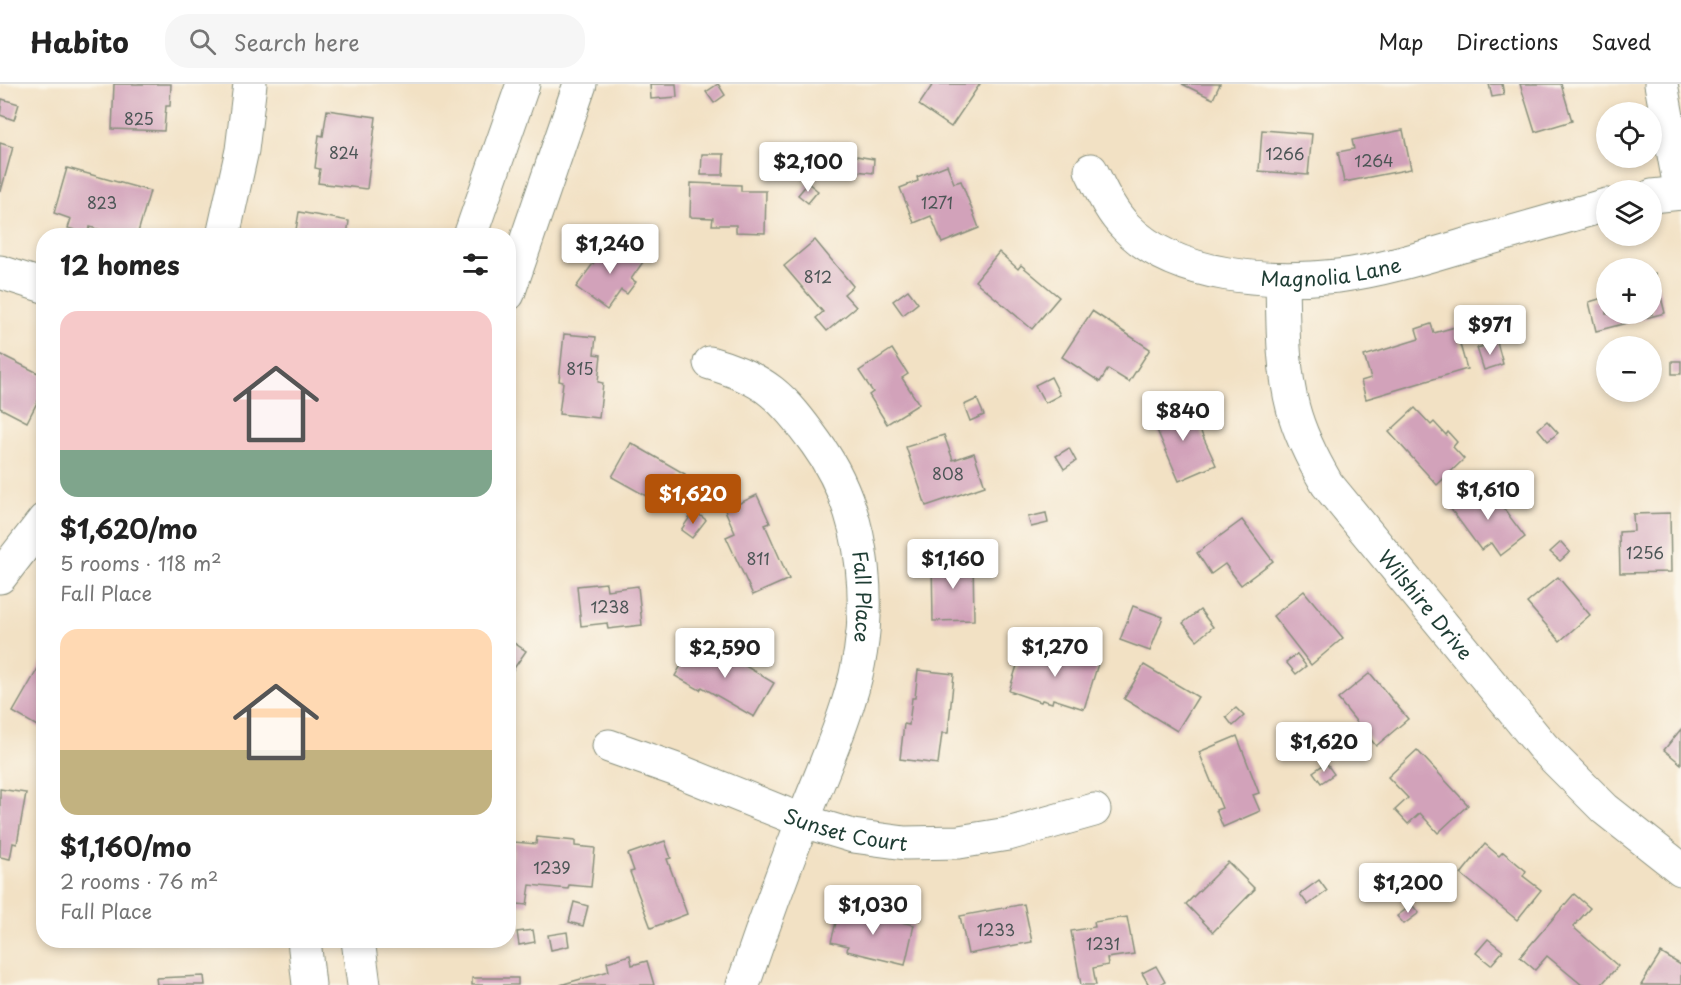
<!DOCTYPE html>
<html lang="en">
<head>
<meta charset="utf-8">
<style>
  body { margin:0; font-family:"Playpen Sans",sans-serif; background:#f6f6f6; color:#222; height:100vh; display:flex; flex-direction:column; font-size:22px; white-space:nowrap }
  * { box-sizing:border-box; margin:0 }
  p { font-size:20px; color:#767676 }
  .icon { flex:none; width:33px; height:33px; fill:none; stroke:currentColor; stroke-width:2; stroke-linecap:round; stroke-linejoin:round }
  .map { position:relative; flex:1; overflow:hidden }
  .panel { position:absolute; left:36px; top:144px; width:480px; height:720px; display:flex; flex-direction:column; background:#fff; border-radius:24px; box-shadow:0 3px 9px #0003 }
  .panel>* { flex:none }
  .fabs { position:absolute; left:1596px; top:18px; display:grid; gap:12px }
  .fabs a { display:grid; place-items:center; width:66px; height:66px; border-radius:50%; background:#fff; box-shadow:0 3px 9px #0003; font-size:30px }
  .price { position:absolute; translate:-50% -51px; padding:0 14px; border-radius:6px; background:#fff; color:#222; font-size:20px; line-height:39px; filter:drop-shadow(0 2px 3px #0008) }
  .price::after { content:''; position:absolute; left:50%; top:36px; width:18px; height:14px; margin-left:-9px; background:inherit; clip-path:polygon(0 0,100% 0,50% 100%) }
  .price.current { background:#b45309; color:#fff }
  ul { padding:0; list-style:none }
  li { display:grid; align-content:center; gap:12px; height:318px; padding:0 24px }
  li span { display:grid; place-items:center; height:186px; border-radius:18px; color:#555 }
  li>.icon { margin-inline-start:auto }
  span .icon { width:108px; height:108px; fill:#fffc; stroke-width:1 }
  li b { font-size:26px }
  h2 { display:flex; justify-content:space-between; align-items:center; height:72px; padding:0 24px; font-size:26px }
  header { display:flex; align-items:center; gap:36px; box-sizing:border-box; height:84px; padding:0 30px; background:#fff; border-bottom:2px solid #e0e0e0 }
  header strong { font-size:28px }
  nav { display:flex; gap:33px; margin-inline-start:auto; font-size:21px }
  .search { width:420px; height:54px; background:#f6f6f6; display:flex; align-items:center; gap:15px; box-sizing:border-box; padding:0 21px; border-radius:24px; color:#767676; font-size:22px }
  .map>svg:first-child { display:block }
  .building { fill:#d2a2ba }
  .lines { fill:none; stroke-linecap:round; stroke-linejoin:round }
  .minor-casing { stroke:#888f7c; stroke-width:35 }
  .major-casing { stroke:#888f7c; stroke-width:35 }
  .minor { stroke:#fff; stroke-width:33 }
  .major { stroke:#fff; stroke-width:33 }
  .labels { text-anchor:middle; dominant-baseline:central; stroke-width:4.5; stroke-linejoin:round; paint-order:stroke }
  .number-label { font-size:16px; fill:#4c5656 }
  .street-label { font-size:20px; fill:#1f3d34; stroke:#fbf7ec }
</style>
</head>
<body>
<header>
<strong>Habito</strong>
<div class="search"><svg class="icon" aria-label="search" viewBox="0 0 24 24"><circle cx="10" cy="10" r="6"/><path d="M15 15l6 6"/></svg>Search here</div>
<nav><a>Map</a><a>Directions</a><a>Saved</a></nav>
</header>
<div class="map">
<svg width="1681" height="901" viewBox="0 0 1681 901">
  <rect width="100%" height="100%" fill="#fbf7ec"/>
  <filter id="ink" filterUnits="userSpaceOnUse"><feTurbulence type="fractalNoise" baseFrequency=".0167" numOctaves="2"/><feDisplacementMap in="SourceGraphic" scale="12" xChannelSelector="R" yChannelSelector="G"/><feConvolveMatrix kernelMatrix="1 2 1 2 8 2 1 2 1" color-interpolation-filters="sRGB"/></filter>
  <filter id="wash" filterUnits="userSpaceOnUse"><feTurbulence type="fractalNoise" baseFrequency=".008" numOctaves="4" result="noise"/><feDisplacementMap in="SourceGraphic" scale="24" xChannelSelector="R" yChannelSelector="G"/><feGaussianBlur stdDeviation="1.35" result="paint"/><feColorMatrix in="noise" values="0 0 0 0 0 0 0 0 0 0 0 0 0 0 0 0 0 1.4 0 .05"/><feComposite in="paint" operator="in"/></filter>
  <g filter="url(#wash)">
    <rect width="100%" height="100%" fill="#f2e1c4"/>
    <g id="blocks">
      <g class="building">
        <polygon points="114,0 171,0 170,22 166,22 164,47 112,45"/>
        <polygon points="650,0 676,0 677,13 651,15"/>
        <polygon points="718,0 725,11 714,19 706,8"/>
        <polygon points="933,0 980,0 951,43 919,21"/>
        <polygon points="1182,0 1220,0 1213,15"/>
        <polygon points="1489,0 1502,0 1504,11 1492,13"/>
        <polygon points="1520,0 1561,0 1572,37 1535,48"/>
        <polygon points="2,15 19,20 14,36 0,31"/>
        <polygon points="327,26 376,33 367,105 318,99 320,85 315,84 319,51 323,52"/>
        <polygon points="1262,46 1312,50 1308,91 1259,87"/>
        <polygon points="1403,46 1411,85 1344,98 1338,68 1354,65 1352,56"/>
        <polygon points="0,59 13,63 1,107 0,107"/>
        <polygon points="702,70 724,70 723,91 701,91"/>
        <polygon points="850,71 874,75 873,89 848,86"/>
        <polygon points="947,81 954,99 961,97 979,144 942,159 931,132 914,139 900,104 918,97 917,93"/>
        <polygon points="67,84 150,107 137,152 121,152 90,143 88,150 68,144 71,135 54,129"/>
        <polygon points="691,99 741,101 741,107 766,107 765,149 736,148 736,141 712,141 713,134 690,133"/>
        <polygon points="808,99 818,107 808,119 798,111"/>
        <polygon points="299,128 349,137 347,152 295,152"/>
        <polygon points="611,155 643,178 631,195 636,198 627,210 621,206 607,226 576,203"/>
        <polygon points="815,156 853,202 844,210 856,223 827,247 816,234 823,228 784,182"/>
        <polygon points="999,168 1018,185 1021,181 1059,213 1032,245 975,197"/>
        <polygon points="1655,189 1665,229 1596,247 1589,218 1606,213 1606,230 1652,230 1652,190"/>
        <polygon points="908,206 918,219 903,231 893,217"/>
        <polygon points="1092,227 1150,265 1129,298 1108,285 1100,298 1062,273"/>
        <polygon points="1431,240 1434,249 1455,243 1467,285 1366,315 1361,297 1371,294 1364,272 1419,255 1416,245"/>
        <polygon points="564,250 596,253 594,270 601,271 598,298 603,299 599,334 559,330 563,298 559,297"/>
        <polygon points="1497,258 1503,280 1484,286 1477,264"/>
        <polygon points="892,265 908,290 902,294 919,320 887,340 869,311 873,308 859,287"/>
        <polygon points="0,270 44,292 44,305 27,338 0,324"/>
        <rect x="1672" y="277" width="9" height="13"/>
        <polygon points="1051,293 1060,311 1045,319 1035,301"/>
        <polygon points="977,315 984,331 970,337 964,321"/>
        <polygon points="1183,318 1191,336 1195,335 1216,381 1179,397 1151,332"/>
        <polygon points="1415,324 1431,341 1434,338 1446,351 1448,348 1457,358 1453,363 1464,375 1437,401 1389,348"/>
        <polygon points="1547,337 1558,349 1548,357 1538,345"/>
        <polygon points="944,351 953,376 974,369 985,402 926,422 906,363"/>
        <polygon points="631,359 685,390 666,423 612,393"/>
        <polygon points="1069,364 1076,377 1064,385 1056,372"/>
        <polygon points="1483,400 1493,414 1499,410 1508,422 1504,425 1525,453 1500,472 1491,459 1481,466 1450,424"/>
        <polygon points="728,408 733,417 722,423 717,415"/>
        <polygon points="757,411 770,439 765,441 789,495 753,511 726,453 735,449 725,426"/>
        <polygon points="694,427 706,436 692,454 681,446"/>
        <polygon points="1046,429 1048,439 1031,443 1028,433"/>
        <polygon points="1670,429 1671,488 1620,489 1619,448 1634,447 1633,430"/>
        <polygon points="1242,436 1273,477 1241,501 1225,480 1211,490 1197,469"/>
        <polygon points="1561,458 1570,468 1560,477 1550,468"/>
        <polygon points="973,475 974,536 933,537 932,476"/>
        <polygon points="1558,493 1590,531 1560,557 1527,519"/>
        <polygon points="606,499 607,506 638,502 642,541 608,545 607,539 581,542 577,502"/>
        <polygon points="1304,507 1343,554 1311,581 1273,532"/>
        <polygon points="1133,522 1163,533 1150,567 1120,556"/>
        <polygon points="1200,526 1213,543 1197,556 1183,539"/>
        <polygon points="508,555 526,567 508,593"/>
        <polygon points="1057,558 1075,564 1070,579 1078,582 1080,574 1098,580 1084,625 1053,615 1052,619 1042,616 1041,618 1009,607 1020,572 1049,581"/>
        <polygon points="694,559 717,573 720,567 774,599 754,633 702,603 700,606 675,592"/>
        <polygon points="1297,570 1306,582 1296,590 1286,578"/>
        <polygon points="44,574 44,646 13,628"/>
        <polygon points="1144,581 1198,613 1177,647 1124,615"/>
        <polygon points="918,586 954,590 948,649 942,649 938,680 900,675 904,640 909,641 912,614 915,614"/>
        <polygon points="1370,589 1408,635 1376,662 1338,615"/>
        <polygon points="1236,624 1244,632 1233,642 1226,633"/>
        <polygon points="1681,645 1681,680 1664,666"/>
        <polygon points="1237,652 1259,709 1253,711 1260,727 1223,743 1216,726 1222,724 1199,668"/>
        <polygon points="1417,666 1468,721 1438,749 1420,729 1408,740 1395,726 1408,714 1388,693"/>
        <polygon points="1326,679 1334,690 1321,699 1313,688"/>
        <polygon points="0,705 26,709 17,760 13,759 10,775 0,773"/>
        <polygon points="537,753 575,757 575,762 595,764 591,803 569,801 568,805 530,801 527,821 508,819 514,758 536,760"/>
        <polygon points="665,757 671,774 667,775 687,830 651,844 630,788 634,787 628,770"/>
        <polygon points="1485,760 1499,772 1503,768 1526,787 1523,792 1541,806 1517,836 1461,790"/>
        <polygon points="1228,778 1255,805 1213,848 1186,820"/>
        <polygon points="1319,796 1327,807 1308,821 1300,810"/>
        <polygon points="1574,810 1590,824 1573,843 1618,882 1601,901 1582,901 1547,872 1535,886 1520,873"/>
        <polygon points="574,818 588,822 583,842 569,838"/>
        <polygon points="1024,820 1032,858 968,870 960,832"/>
        <polygon points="1412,821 1419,829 1404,840 1397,832"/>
        <polygon points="840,823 914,841 905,881 847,867 848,862 831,858"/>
        <polygon points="1127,833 1134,870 1107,874 1108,881 1093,884 1096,901 1081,901 1071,847 1095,843 1094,838"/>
        <polygon points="533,846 535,858 519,861 517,848"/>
        <polygon points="567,848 569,862 551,866 548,851"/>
        <polygon points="1488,855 1503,867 1491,881 1476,869"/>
        <polygon points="1661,869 1681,881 1681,901 1641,901"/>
        <polygon points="630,871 632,881 647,877 654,901 560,901 609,887 607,878"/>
        <polygon points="1156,882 1165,898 1159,901 1149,901 1142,889"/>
        <polygon points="204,892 205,901 157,901 156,894"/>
        <rect x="472" y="894" width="46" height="7"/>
      </g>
    </g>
  </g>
  <g filter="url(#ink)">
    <use href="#blocks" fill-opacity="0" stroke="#888f7c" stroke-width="1.5"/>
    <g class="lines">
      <g class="minor-casing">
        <g id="minor">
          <polyline points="1661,0 1681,109"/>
          <path id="s1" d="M1091 86C1101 106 1110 127 1126 143 1176 195 1271 199 1338 192 1378 187 1422 174 1462 162 1510 149 1558 135 1606 121"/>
          <polyline points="1652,112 1681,109"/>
          <polyline points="223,152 242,66 250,0"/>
          <polyline points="0,188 44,202"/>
          <path id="s2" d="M1282 195C1283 238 1282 282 1293 324 1300 351 1313 376 1327 400L1543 663 1605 725 1681 785"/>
          <path id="s3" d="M710 279C766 295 783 313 816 359 868 430 876 533 849 616 837 656 819 695 804 734 782 790 762 845 743 901"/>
          <polyline points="0,493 44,436"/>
          <path id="s4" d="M609 662 674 685 803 737 853 752 905 759 959 758 1008 750 1094 726"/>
        </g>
      </g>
      <g class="major-casing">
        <g id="major">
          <polyline points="470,152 523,0"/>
          <polyline points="508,210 580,0"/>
          <polyline points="304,856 309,901"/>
          <polyline points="358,856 364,901"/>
        </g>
      </g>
      <use href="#minor" class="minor"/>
      <use href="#major" class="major"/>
    </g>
  </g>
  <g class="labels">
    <g class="number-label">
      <text x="139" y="34">825</text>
      <text x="344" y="68">824</text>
      <text x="1285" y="69">1266</text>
      <text x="1374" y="76">1264</text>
      <text x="102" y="118">823</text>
      <text x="937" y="118">1271</text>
      <text x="818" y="192">812</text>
      <text x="580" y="284">815</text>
      <text x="948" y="389">808</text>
      <text x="1645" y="468">1256</text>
      <text x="758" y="474">811</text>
      <text x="610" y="522">1238</text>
      <text x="552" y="783">1239</text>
      <text x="996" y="845">1233</text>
      <text x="1103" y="859">1231</text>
    </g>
    <g class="street-label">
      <text stroke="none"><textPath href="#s1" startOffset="285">Magnolia Lane</textPath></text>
      <text stroke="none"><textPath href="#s3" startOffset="300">Fall Place</textPath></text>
      <text stroke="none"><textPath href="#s2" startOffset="369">Wilshire Drive</textPath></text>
      <text stroke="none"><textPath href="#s4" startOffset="252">Sunset Court</textPath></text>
    </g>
  </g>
</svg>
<div class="fabs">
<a><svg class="icon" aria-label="locate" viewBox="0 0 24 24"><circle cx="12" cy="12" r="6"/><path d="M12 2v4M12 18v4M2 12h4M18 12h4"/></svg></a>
<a><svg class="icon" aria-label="layers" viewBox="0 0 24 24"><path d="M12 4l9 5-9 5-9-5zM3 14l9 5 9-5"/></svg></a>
<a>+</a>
<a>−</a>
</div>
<b class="price" style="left:808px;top:109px">$2,100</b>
<b class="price" style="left:610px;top:191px">$1,240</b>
<b class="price" style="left:1490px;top:272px">$971</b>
<b class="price" style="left:1183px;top:358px">$840</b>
<b class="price" style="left:1488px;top:437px">$1,610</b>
<b class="price current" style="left:693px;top:441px">$1,620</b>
<b class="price" style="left:953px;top:506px">$1,160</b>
<b class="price" style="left:1055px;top:594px">$1,270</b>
<b class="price" style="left:725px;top:595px">$2,590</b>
<b class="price" style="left:1324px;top:689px">$1,620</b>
<b class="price" style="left:1408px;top:830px">$1,200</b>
<b class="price" style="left:873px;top:852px">$1,030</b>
<section class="panel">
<h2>12 homes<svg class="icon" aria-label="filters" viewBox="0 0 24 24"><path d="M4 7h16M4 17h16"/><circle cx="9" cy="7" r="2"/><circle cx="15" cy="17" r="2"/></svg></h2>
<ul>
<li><span style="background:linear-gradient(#f6c9c9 75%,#7fa58c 0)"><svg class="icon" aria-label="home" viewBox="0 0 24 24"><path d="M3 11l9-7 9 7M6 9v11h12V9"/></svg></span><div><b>$1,620/mo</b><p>5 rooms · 118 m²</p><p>Fall Place</p></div></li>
<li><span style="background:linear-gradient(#ffd9b3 65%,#c2b280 0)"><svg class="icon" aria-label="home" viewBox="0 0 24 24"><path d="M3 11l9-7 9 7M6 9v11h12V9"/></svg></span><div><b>$1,160/mo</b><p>2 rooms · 76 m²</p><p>Fall Place</p></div></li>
</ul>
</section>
</div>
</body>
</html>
